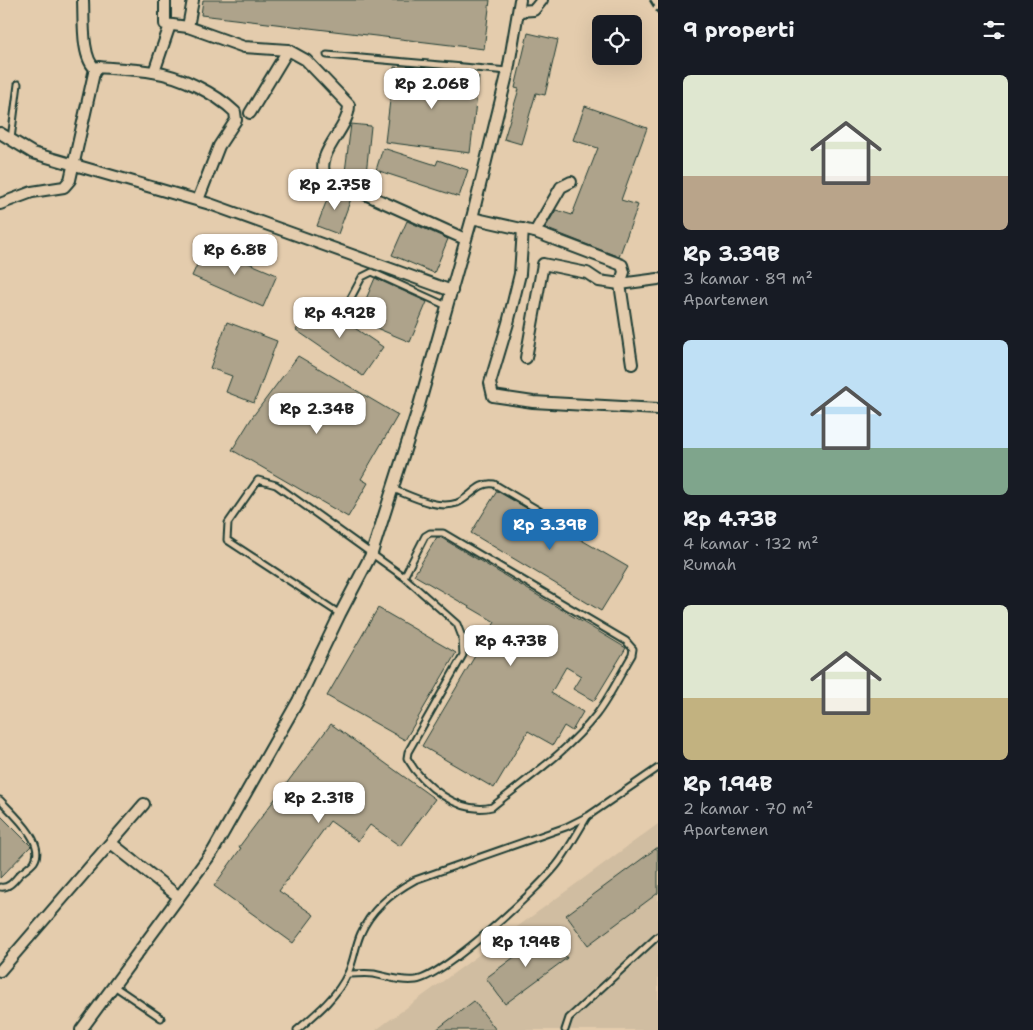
<!DOCTYPE html>
<html lang="id">
<head>
<meta charset="utf-8">
<style>
  body { margin:0; font-family:"Shantell Sans",sans-serif; background:#242831; color:#f1f3f6; height:100vh; display:flex; flex-direction:column; font-size:19px; white-space:nowrap }
  * { box-sizing:border-box; margin:0 }
  p { font-size:16px; color:#9ea1a6 }
  .icon { flex:none; width:28px; height:28px; fill:none; stroke:currentColor; stroke-width:2; stroke-linecap:round; stroke-linejoin:round }
  .map { position:relative; flex:1; overflow:hidden }
  .side { display:flex; flex-direction:column; background:#171b24; width:375px }
  .side>* { flex:none }
  .fabs { position:absolute; left:592px; top:15px; display:grid; gap:10px }
  .fabs a { display:grid; place-items:center; width:50px; height:50px; border-radius:8px; background:#171b24; box-shadow:0 5px 20px #0002; font-size:25px }
  .price { position:absolute; translate:-50% -42px; padding:0 11px; border-radius:10px; background:#fff; color:#222; font-size:16px; line-height:32px; filter:drop-shadow(0 1px 2px #0008) }
  .price::after { content:''; position:absolute; left:50%; top:30px; width:15px; height:11px; margin-left:-8px; background:inherit; clip-path:polygon(0 0,100% 0,50% 100%) }
  .price.current { background:#1f6fb2; color:#fff }
  ul { padding:0; list-style:none }
  li { display:grid; align-content:center; gap:10px; height:265px; padding:0 25px }
  li span { display:grid; place-items:center; height:155px; border-radius:8px; color:#555 }
  li>.icon { margin-inline-start:auto }
  span .icon { width:90px; height:90px; fill:#fffc; stroke-width:1 }
  li b { font-size:21px }
  h2 { display:flex; justify-content:space-between; align-items:center; height:60px; padding:0 25px; font-size:21px }
  main { display:flex; flex:1; min-height:0 }
  .map>svg:first-child { display:block }
  .built { fill:#d0bda1 }
  .building { fill:#aea38b; stroke:#1f3d34 }
  .lines { fill:none; stroke-linecap:round; stroke-linejoin:round }
  .service-casing { stroke:#1f3d34; stroke-width:9 }
  .minor-casing { stroke:#1f3d34; stroke-width:14 }
  .service { stroke:#e4ccad; stroke-width:5 }
  .minor { stroke:#e4ccad; stroke-width:10 }
  .rail { stroke:#1f3d34; stroke-width:2.5; stroke-dasharray:8 4; stroke-linecap:butt }
</style>
</head>
<body>
<main>
<div class="map">
<svg width="658" height="1030" viewBox="0 0 658 1030">
  <rect width="100%" height="100%" fill="#e4ccad"/>
  <filter id="ink" filterUnits="userSpaceOnUse"><feTurbulence type="fractalNoise" baseFrequency=".02" numOctaves="2"/><feDisplacementMap in="SourceGraphic" scale="10" xChannelSelector="R" yChannelSelector="G"/><feConvolveMatrix kernelMatrix="1 2 1 2 8 2 1 2 1" color-interpolation-filters="sRGB"/></filter>
  <g filter="url(#ink)">
    <polygon class="built" points="658,824 658,1030 376,1030"/>
    <g class="building">
      <polygon points="203,0 490,0 484,49 201,15"/>
      <polygon points="528,33 558,40 545,95 536,93 521,144 504,139 519,89 515,88"/>
      <polygon points="394,67 479,77 470,153 385,142"/>
      <polygon points="585,106 647,128 621,200 638,205 619,257 545,228 556,210 572,215 598,148 573,140"/>
      <polygon points="351,124 371,126 366,174 345,172"/>
      <polygon points="383,148 436,165 438,160 468,170 459,197 376,170"/>
      <polygon points="331,189 352,196 338,234 317,226"/>
      <polygon points="407,221 448,239 434,273 392,255"/>
      <polygon points="206,245 277,275 263,307 192,276"/>
      <polygon points="375,278 427,302 410,342 357,320"/>
      <polygon points="316,302 383,347 363,376 296,330"/>
      <polygon points="227,322 277,341 254,403 226,392 232,376 210,368"/>
      <polygon points="298,356 398,415 361,479 368,483 348,517 232,450 253,416"/>
      <polygon points="497,491 628,567 601,611 471,533"/>
      <polygon points="437,537 440,537 626,648 594,701 573,689 581,676 566,667 551,693 583,712 572,731 564,726 553,745 528,731 494,788 422,746 495,622 414,575"/>
      <polygon points="378,608 456,653 405,740 327,696"/>
      <polygon points="331,724 435,799 400,846 370,825 358,841 330,821 279,891 314,915 293,943 214,886 241,848 239,847"/>
      <polygon points="0,815 31,846 0,878"/>
      <polygon points="658,847 658,893 588,945 566,915"/>
      <polygon points="548,932 567,958 505,1004 486,978"/>
      <polygon points="474,1001 496,1030 436,1030"/>
    </g>
    <g class="lines">
      <g class="service-casing">
        <g id="service">
          <polyline points="327,55 508,71"/>
          <polyline points="11,139 18,84"/>
          <polyline points="347,305 362,277 372,272 449,307"/>
          <path d="M393 489C411 496 437 510 457 503 470 498 479 481 494 484L572 530"/>
          <path d="M340 614 227 540 228 523 258 480 276 485 404 577 457 624 462 637 463 655 408 752 407 758C423 786 460 815 492 807 528 778 568 751 596 715 610 697 620 675 632 655L633 649 626 641 443 533H430L425 536 404 577"/>
          <path d="M0 800C12 813 47 843 34 862 30 867 23 871 19 875 14 881 8 889 0 887"/>
          <path d="M348 974C357 974 366 973 374 974 388 977 402 982 416 980 444 976 541 887 559 862 569 848 578 832 587 817"/>
          <polyline points="114,986 161,1018"/>
          <path d="M297 1030C316 1014 337 997 348 973 354 961 355 946 361 933 371 910 393 892 415 880L566 827 588 816 658 768"/>
          <polyline points="565,1030 569,1018 658,936"/>
        </g>
      </g>
      <g class="minor-casing">
        <g id="minor">
          <path d="M83 0C84 18 81 59 96 69"/>
          <path d="M165 0V24L188 27 244 47 288 50 306 60 349 105C349 130 315 152 325 176L465 239"/>
          <polyline points="519,11 534,10 542,0"/>
          <polyline points="188,27 193,0"/>
          <polyline points="154,72 170,25"/>
          <polyline points="250,113 288,50"/>
          <polyline points="0,133 33,153 210,204 452,291"/>
          <path d="M0 204 32 192 64 187 70 180 94 73 99 67C117 69 136 69 153 72 181 76 215 93 235 112L236 120 219 146 198 200"/>
          <polyline points="472,218 535,232 622,265 624,272 620,284 632,364"/>
          <polyline points="523,229 520,274 508,323 490,383 493,396 533,402 658,409"/>
          <polyline points="535,232 561,187 571,182"/>
          <polyline points="526,358 543,264 587,273 599,281 620,284 658,279"/>
          <polyline points="111,843 179,897"/>
          <polyline points="0,971 144,804"/>
          <polyline points="81,1030 213,851 298,701 340,614 372,553 418,409 472,218 508,71 520,0"/>
        </g>
      </g>
      <use href="#service" class="service"/>
      <use href="#minor" class="minor"/>
      <polyline class="rail" points="650,0 658,13"/>
    </g>
  </g>
</svg>
<div class="fabs">
<a><svg class="icon" aria-label="locate" viewBox="0 0 24 24"><circle cx="12" cy="12" r="6"/><path d="M12 2v4M12 18v4M2 12h4M18 12h4"/></svg></a>
</div>
<b class="price" style="left:432px;top:110px">Rp 2.06B</b>
<b class="price" style="left:335px;top:211px">Rp 2.75B</b>
<b class="price" style="left:235px;top:276px">Rp 6.8B</b>
<b class="price" style="left:340px;top:339px">Rp 4.92B</b>
<b class="price" style="left:317px;top:435px">Rp 2.34B</b>
<b class="price current" style="left:550px;top:551px">Rp 3.39B</b>
<b class="price" style="left:511px;top:667px">Rp 4.73B</b>
<b class="price" style="left:319px;top:824px">Rp 2.31B</b>
<b class="price" style="left:526px;top:968px">Rp 1.94B</b>
</div>
<section class="side">
<h2>9 properti<svg class="icon" aria-label="filters" viewBox="0 0 24 24"><path d="M4 7h16M4 17h16"/><circle cx="9" cy="7" r="2"/><circle cx="15" cy="17" r="2"/></svg></h2>
<ul>
<li><span style="background:linear-gradient(#dfe7d0 65%,#b9a48a 0)"><svg class="icon" aria-label="home" viewBox="0 0 24 24"><path d="M3 11l9-7 9 7M6 9v11h12V9"/></svg></span><div><b>Rp 3.39B</b><p>3 kamar · 89 m²</p><p>Apartemen</p></div></li>
<li><span style="background:linear-gradient(#bfe0f5 70%,#7fa58c 0)"><svg class="icon" aria-label="home" viewBox="0 0 24 24"><path d="M3 11l9-7 9 7M6 9v11h12V9"/></svg></span><div><b>Rp 4.73B</b><p>4 kamar · 132 m²</p><p>Rumah</p></div></li>
<li><span style="background:linear-gradient(#dfe7d0 60%,#c2b280 0)"><svg class="icon" aria-label="home" viewBox="0 0 24 24"><path d="M3 11l9-7 9 7M6 9v11h12V9"/></svg></span><div><b>Rp 1.94B</b><p>2 kamar · 70 m²</p><p>Apartemen</p></div></li>
</ul>
</section>
</main>
</body>
</html>
